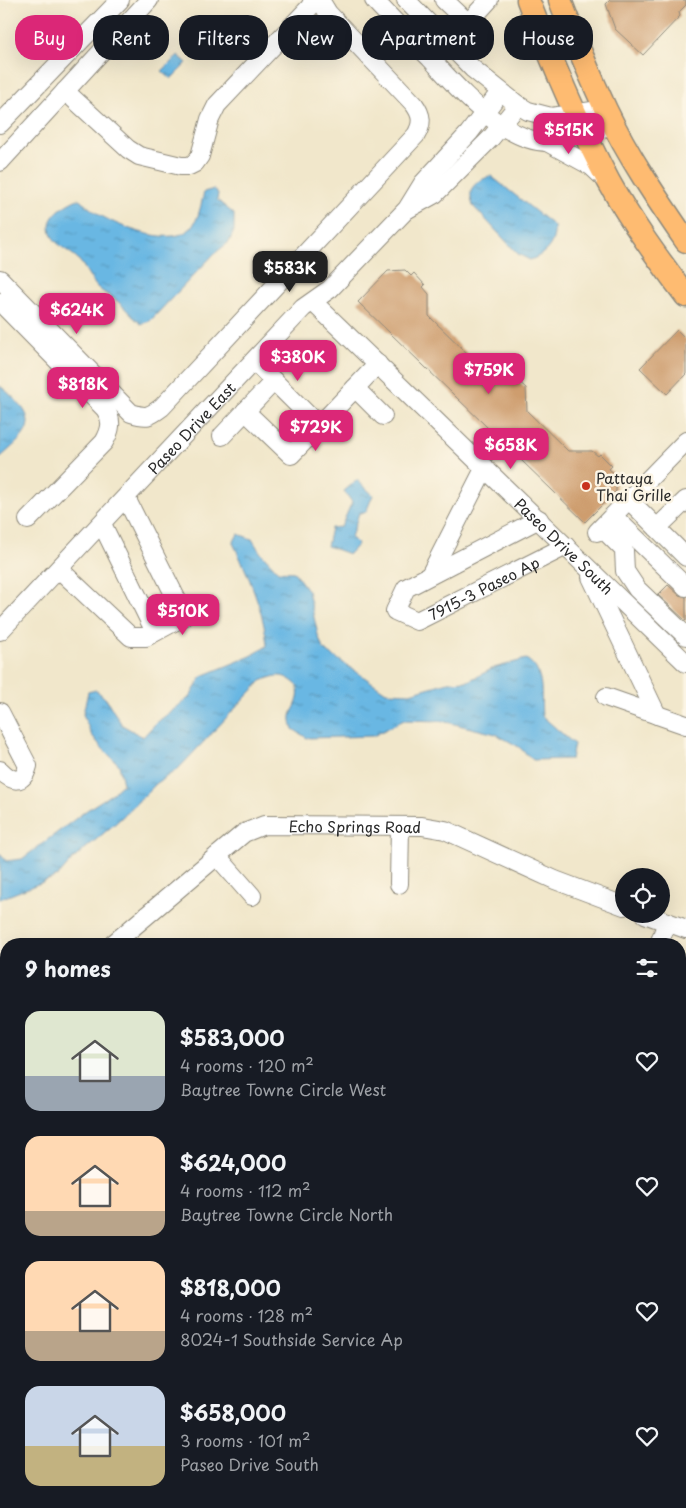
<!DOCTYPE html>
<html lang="en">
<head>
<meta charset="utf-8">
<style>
  body { margin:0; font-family:"Playpen Sans",sans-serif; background:#242831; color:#f1f3f6; height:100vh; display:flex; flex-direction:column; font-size:19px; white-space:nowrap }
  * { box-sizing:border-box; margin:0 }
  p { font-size:16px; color:#9ea1a6 }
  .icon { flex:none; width:28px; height:28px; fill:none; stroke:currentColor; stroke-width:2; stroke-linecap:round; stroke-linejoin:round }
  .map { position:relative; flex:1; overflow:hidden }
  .panel { position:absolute; left:0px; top:938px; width:686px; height:571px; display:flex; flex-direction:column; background:#171b24; border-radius:20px 20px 0 0; box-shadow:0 5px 20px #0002 }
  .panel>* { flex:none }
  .top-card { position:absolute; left:15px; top:15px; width:656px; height:45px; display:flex; gap:10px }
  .buttons { position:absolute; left:615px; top:868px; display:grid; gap:10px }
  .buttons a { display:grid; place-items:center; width:55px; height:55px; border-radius:50%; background:#171b24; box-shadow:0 5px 20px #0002; font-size:25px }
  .price { position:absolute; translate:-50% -42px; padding:0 11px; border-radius:10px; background:#db2777; color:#fff; font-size:16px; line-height:32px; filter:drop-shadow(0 1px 2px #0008) }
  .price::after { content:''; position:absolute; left:50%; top:30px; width:15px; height:11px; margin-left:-8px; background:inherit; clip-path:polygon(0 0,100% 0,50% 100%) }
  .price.on { background:#222; color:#fff }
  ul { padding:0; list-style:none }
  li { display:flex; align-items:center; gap:15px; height:125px; padding:0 25px }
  li span { display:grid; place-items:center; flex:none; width:140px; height:100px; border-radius:15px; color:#555 }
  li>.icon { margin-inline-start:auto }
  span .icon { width:60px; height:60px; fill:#fffc; stroke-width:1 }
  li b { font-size:21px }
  h2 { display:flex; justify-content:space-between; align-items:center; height:60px; padding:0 25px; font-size:21px }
  .pill { padding:0 18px; border-radius:20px; background:#171b24; box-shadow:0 5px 20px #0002; font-size:18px; line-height:45px }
  .pill.on { background:#db2777; color:#fff }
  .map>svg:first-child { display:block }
  .water { fill:url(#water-ripples); stroke:#4a7187 }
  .building { fill:#ce9d6e }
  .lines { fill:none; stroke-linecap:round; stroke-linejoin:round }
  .minor-casing { stroke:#8e897b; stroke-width:20 }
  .major-casing { stroke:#8e897b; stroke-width:25 }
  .minor { stroke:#fff; stroke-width:18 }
  .major { stroke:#febb71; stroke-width:22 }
  .poi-dot { fill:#c8321e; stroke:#fcf5e5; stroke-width:2 }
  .labels { text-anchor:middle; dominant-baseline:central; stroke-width:5; stroke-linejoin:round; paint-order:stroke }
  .street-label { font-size:15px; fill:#2b2b2b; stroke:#fcf5e5 }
  .poi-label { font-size:15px; fill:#2b2b2b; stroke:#fcf5e5; text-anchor:start }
</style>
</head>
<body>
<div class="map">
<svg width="686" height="1508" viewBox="0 0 686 1508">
  <defs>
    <pattern id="water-ripples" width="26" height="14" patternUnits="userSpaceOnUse" patternTransform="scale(1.25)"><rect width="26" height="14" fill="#69b7e3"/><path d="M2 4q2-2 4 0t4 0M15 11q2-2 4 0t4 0" fill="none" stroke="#5795b8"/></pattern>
  </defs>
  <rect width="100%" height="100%" fill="#fcf5e5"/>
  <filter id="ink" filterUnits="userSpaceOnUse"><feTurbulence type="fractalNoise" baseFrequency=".02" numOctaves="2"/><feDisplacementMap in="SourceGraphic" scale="10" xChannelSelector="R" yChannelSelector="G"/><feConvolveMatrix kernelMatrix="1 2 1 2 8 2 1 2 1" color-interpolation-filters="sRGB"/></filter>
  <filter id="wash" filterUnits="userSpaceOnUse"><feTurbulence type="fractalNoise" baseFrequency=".0096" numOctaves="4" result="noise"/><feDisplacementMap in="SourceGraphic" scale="20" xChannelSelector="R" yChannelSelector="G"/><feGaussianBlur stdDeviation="1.12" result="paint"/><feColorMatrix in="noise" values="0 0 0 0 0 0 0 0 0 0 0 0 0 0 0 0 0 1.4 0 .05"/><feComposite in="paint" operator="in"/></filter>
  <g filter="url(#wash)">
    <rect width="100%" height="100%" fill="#f1e7cb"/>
    <g class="water">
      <polygon points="178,55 187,63 171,79 162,71"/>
      <path d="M491 176 554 226C556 243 545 255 530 260L518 254 473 206C467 188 474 182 491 176Z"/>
      <path d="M214 189 218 193 217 200 234 214V231L229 242 214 254 150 321 141 324C132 317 125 307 116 300 110 296 102 292 97 287 89 278 85 266 77 258 66 248 51 244 50 227 49 214 68 203 78 199 88 206 96 214 107 219 126 229 173 247 191 228 199 219 201 204 204 192Z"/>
      <path d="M0 386C8 392 14 398 20 405 41 428 16 442 0 458Z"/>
      <polygon points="357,480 373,495 366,512 359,513 351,537 358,544 349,554 327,546 331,528 341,527 352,502 344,491"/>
      <path d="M238 534 252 539 260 552 278 571 294 572 308 591 318 635 323 649 386 692 410 693 448 682 468 681 494 668 526 659C546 671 540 695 542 716L574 744 571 759 533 760 519 747 496 734 442 721 404 720 373 736 307 738 293 729C287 712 295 712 298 698 299 695 298 690 298 686 284 673 278 674 261 681L178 769 157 783 117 822 73 859 58 876 0 899V854L6 861 22 859 87 810 113 793 123 784 119 765 102 748 91 734 83 714 88 692 96 690 106 699 122 725 143 737 156 723 190 697 202 676 251 656 267 646C264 610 248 574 233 543Z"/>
      <polygon points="6,1141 6,1215 0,1218 0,1148"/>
      <polygon points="433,1503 504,1503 507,1508 434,1508"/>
    </g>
    <g id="blocks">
      <g class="building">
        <polygon points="610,0 686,0 686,5 679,12 680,16 643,55 615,29 606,4"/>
        <polygon points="405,270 411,276 414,273 425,285 423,287 429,294 429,316 471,357 493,357 503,367 506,364 518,376 516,379 526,388 527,411 568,451 592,451 598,456 600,454 612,466 609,469 616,475 616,491 585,522 358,302 388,271"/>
        <polygon points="677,330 686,339 686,374 667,394 640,368"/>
        <polygon points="668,585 679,595 686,597 686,621 658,595"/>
      </g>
    </g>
  </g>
  <g filter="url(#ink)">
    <use href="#blocks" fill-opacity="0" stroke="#8e897b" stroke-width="1"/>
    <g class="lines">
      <g class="minor-casing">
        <g id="minor">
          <path d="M374 0C392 19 411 39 430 58 460 90 520 163 571 136L614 125"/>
          <polyline points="406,0 473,69 518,105 528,111 551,117 606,109"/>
          <polyline points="444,0 468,23 489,0"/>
          <polyline points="65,91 128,149 139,156 181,166 189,166 195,163 200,156 210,119 217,105 310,7 313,0"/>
          <polyline points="0,124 120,0"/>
          <polyline points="547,142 591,166 605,179"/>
          <polyline points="0,162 149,0"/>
          <polyline points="408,209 435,194 491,138 518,105"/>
          <path d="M0 279 131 413C147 418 149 417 162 407L416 135C423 123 422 115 414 104L328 13 320 0"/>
          <path d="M0 302 105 409C113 420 111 430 104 442L28 520"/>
          <path id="s1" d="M313 302 686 663"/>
          <polyline points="254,361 319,426"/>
          <polyline points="355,388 383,416"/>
          <polyline points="245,411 291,455 378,364"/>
          <polyline points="222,436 274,381"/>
          <polyline points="629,500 657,528 686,500"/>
          <polyline points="613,516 686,587"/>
          <path id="s2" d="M539 519 406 588 395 611 417 621 566 546"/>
          <polyline points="102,524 155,632"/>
          <polyline points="602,528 624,550 625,571 637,589 686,636"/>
          <polyline points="657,528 686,557"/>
          <polyline points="597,532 686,441"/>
          <polyline points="59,569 131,637 146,637 185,616 126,498"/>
          <polyline points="430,575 485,467"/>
          <polyline points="591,577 657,715"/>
          <path id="s3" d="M0 631 303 308 330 289 407 209 423 183 469 133 500 92"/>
          <polyline points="606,697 686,725"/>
          <path d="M0 712 28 766C23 785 12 782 0 770"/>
          <polyline points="217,856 252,896"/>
          <polyline points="399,884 400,826"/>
          <polyline points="645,914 686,929"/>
          <path id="s4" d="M113 944 244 833 264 825 422 826 445 830 555 880 624 906"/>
          <polyline points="659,944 667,922"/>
          <polyline points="0,1023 6,1018"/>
          <polyline points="680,1114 686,1115"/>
          <polyline points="680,1214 686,1212"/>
          <polyline points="680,1257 686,1272"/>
          <polyline points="680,1326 686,1342"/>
          <polyline points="0,1422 6,1425"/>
          <polyline points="680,1474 686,1472"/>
          <polyline points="146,1502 202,1508"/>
          <polyline points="359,1502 360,1508"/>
          <polyline points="0,1508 6,1500"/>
          <polyline points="590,1508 604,1502"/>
          <polyline points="661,1508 676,1502"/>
        </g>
      </g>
      <g class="major-casing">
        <g id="major">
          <path d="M528 0C552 62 578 124 609 182 631 222 659 260 686 296"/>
          <path d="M560 0C574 37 589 74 606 110 628 156 657 199 686 241"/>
        </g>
      </g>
      <use href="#minor" class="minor"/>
      <use href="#major" class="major"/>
    </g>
  </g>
  <circle class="poi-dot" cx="586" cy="486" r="5"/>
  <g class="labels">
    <g class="street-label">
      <text stroke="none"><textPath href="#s3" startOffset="279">Paseo Drive East</textPath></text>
      <text stroke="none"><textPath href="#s1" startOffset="350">Paseo Drive South</textPath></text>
      <text stroke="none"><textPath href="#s2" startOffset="274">7915-3 Paseo Ap</textPath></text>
      <text stroke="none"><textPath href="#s4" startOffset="284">Echo Springs Road</textPath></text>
    </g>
    <g class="poi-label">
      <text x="596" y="477">Pattaya<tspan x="596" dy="17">Thai Grille</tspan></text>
    </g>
  </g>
</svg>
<div class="buttons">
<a><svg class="icon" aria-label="locate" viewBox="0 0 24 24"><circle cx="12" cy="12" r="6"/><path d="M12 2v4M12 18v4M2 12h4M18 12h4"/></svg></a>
</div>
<b class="price" style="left:569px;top:155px">$515K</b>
<b class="price on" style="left:290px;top:293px">$583K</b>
<b class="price" style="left:77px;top:335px">$624K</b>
<b class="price" style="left:298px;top:382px">$380K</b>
<b class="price" style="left:489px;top:395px">$759K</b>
<b class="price" style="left:83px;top:409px">$818K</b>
<b class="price" style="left:316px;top:452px">$729K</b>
<b class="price" style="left:511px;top:470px">$658K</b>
<b class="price" style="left:183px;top:636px">$510K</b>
<div class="top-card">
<a class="pill on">Buy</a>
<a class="pill">Rent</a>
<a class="pill">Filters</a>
<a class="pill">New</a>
<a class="pill">Apartment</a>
<a class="pill">House</a>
</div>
<section class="panel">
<h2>9 homes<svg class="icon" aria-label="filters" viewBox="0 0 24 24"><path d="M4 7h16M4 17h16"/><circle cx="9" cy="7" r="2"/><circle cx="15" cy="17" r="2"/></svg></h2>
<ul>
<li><span style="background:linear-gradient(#dfe7d0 65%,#9aa5b1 0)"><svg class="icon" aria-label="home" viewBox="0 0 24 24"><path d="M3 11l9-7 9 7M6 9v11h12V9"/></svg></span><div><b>$583,000</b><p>4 rooms · 120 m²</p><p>Baytree Towne Circle West</p></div><svg class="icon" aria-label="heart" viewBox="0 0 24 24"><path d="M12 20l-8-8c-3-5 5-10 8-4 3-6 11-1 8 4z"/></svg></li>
<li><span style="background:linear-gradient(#ffd9b3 75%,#b9a48a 0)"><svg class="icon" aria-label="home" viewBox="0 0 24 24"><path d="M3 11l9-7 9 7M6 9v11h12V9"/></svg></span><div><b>$624,000</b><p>4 rooms · 112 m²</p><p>Baytree Towne Circle North</p></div><svg class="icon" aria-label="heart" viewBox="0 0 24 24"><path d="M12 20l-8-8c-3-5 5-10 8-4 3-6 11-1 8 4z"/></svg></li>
<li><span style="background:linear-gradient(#ffd9b3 70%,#b9a48a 0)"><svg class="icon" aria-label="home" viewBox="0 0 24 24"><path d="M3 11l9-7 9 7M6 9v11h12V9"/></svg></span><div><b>$818,000</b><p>4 rooms · 128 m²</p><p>8024-1 Southside Service Ap</p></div><svg class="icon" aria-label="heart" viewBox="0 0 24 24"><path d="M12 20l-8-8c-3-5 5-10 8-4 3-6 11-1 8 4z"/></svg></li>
<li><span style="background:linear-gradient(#c9d6e8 60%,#c2b280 0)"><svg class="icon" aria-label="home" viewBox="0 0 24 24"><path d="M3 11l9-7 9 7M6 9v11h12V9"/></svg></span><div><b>$658,000</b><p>3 rooms · 101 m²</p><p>Paseo Drive South</p></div><svg class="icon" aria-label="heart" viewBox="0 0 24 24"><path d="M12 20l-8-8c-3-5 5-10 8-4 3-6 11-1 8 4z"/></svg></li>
</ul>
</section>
</div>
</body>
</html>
